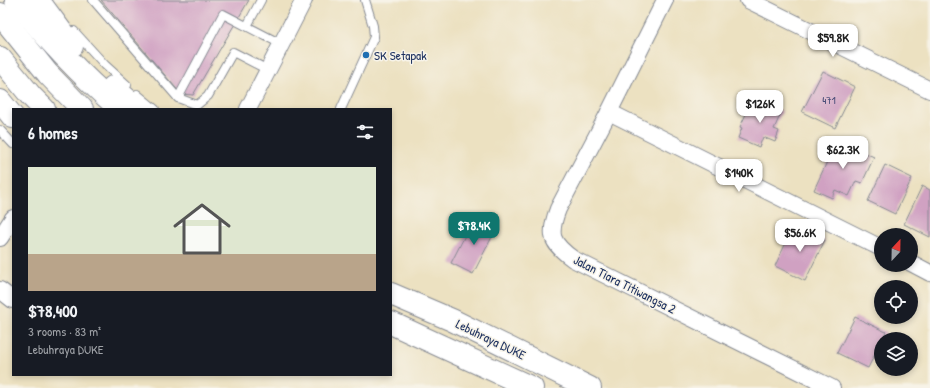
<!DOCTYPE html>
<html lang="en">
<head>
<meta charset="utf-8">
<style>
  body { margin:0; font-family:"Patrick Hand",sans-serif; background:#242831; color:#f1f3f6; height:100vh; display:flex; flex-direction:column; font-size:15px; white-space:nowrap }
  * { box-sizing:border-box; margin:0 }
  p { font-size:13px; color:#9ea1a6 }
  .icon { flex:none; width:22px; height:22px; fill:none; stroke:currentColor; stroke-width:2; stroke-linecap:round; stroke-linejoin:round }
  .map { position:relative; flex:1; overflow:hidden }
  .side { position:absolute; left:12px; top:108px; width:380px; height:268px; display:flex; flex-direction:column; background:#171b24; border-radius:0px; box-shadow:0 2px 6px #0003 }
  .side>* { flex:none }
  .needle { width:26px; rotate:22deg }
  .tools { position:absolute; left:874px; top:228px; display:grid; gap:8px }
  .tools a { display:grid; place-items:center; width:44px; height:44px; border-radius:50%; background:#171b24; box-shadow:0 2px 6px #0003; font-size:20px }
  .price { position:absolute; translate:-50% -34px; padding:0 9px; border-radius:8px; background:#fff; color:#222; font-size:13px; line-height:26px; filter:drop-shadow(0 1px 2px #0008) }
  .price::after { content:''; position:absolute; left:50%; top:24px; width:12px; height:9px; margin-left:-6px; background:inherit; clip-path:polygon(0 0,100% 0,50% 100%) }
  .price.selected { background:#0f766e; color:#fff }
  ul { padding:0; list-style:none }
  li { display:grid; align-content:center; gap:8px; height:212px; padding:0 16px }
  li+li { border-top:1px solid #363941 }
  li span { display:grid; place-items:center; height:124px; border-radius:0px; color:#555 }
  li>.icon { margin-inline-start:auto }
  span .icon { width:72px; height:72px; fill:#fffc; stroke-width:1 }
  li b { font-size:17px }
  h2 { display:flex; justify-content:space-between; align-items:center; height:48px; padding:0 16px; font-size:17px }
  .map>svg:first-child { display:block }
  .building { fill:#d0a1c2 }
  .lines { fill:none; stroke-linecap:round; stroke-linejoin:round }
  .lane-casing { stroke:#848890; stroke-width:10 }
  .street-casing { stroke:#848890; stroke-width:18 }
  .highway-casing { stroke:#848890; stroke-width:24 }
  .lane { stroke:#fff; stroke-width:8 }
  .street { stroke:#fff; stroke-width:16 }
  .highway { stroke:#fff; stroke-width:22 }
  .poi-dot { fill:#1f6fb2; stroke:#f7f3e8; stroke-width:1.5 }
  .labels { text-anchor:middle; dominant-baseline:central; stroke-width:3; stroke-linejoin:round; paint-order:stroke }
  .number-label { font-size:11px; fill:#484c77 }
  .poi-label { font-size:13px; fill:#1b2f5e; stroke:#f7f3e8; text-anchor:start }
  .street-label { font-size:13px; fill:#1b2f5e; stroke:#f7f3e8 }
</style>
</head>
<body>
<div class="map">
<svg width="930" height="388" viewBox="0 0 930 388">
  <rect width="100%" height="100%" fill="#f7f3e8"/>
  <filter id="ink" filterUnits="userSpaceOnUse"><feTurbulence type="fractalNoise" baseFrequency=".025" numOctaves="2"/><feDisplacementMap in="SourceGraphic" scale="8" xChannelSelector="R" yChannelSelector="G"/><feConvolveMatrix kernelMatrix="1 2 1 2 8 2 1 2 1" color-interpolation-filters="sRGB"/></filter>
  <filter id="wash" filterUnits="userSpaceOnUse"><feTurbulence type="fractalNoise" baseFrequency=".012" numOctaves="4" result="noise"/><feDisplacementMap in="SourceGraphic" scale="16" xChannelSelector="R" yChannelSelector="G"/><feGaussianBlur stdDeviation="0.9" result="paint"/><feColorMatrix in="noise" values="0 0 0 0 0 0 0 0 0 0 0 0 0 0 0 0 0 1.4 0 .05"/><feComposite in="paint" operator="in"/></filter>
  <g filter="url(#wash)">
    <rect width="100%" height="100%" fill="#ece1c1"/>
    <g id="blocks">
      <g class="building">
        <polygon points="101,0 249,0 193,95 181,94"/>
        <polygon points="823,71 855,87 835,128 802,112"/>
        <polygon points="753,99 782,111 774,129 779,131 775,142 763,137 759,147 738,138 742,128 740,127"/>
        <polygon points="837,140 874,157 862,183 856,181 849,196 835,190 832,198 814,190"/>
        <polygon points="885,165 912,178 895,214 868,201"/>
        <polygon points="922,186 930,190 930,237 904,224"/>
        <polygon points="474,218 496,229 473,274 451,263"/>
        <polygon points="794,226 825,240 805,281 775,266"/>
        <polygon points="855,317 886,332 882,339 881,339 881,342 868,368 837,353"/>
      </g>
    </g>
  </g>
  <g filter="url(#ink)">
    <use href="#blocks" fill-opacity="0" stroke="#848890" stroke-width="1"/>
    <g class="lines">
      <g class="lane-casing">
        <g id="lane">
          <polyline points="93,0 178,98 197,105 208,96 233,52 268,70"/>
          <polyline points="247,26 261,0"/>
          <polyline points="74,31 105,65 127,85"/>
          <polyline points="137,94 155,109"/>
          <polyline points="178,98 223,14 281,44"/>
          <polyline points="341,109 374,37 373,26 365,0"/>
          <polyline points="0,130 13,144"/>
        </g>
      </g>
      <g class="street-casing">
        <g id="street">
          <path d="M665 0 609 112 558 209C548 235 551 243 573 259L832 388"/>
          <polyline points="748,0 930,90"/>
          <polyline points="248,109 304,0"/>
          <polyline points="609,112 881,248"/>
          <polyline points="0,238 13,218"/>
          <polyline points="911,263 930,273"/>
          <polyline points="0,290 13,300"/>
        </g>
      </g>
      <g class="highway-casing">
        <g id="highway">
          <path d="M16 0C47 40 82 76 120 109"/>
          <polyline points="38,0 72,46"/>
          <polyline points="0,14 48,74 82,109"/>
          <polyline points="0,58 31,96 44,109"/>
          <polyline points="113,87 138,109"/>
          <polyline points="0,101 13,117"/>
          <polyline points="391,294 452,320 590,388"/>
          <polyline points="391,323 532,388"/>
        </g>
      </g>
      <use href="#lane" class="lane"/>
      <use href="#street" class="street"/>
      <use href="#highway" class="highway"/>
    </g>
  </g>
  <circle class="poi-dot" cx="366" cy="55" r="4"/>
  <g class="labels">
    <g class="number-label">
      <text x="829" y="100">471</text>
    </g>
    <g class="poi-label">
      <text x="374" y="55">SK Setapak</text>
    </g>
    <g class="street-label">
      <text transform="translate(625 284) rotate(27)">Jalan Tiara Titiwangsa 2</text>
      <text transform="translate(491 339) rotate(26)">Lebuhraya DUKE</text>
    </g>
  </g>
</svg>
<div class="tools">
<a><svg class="needle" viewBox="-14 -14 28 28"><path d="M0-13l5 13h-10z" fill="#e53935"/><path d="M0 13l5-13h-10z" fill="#9ea1a6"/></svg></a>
<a><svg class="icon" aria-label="locate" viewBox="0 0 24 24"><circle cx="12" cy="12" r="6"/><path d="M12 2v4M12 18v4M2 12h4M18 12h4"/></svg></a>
<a><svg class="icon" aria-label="layers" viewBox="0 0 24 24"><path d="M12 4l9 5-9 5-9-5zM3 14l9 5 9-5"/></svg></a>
</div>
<b class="price" style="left:833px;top:58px">$59.8K</b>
<b class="price" style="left:760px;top:124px">$126K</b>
<b class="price" style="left:843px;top:170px">$62.3K</b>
<b class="price" style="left:739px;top:193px">$140K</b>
<b class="price selected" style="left:474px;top:246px">$78.4K</b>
<b class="price" style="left:800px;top:253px">$56.6K</b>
<section class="side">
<h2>6 homes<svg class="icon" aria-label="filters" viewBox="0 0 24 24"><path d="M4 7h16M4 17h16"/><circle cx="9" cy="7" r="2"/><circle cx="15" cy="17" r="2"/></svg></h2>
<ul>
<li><span style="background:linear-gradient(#dfe7d0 70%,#b9a48a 0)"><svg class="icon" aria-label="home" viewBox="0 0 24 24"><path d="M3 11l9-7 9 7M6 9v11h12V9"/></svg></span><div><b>$78,400</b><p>3 rooms · 83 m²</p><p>Lebuhraya DUKE</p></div></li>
</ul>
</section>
</div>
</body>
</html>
